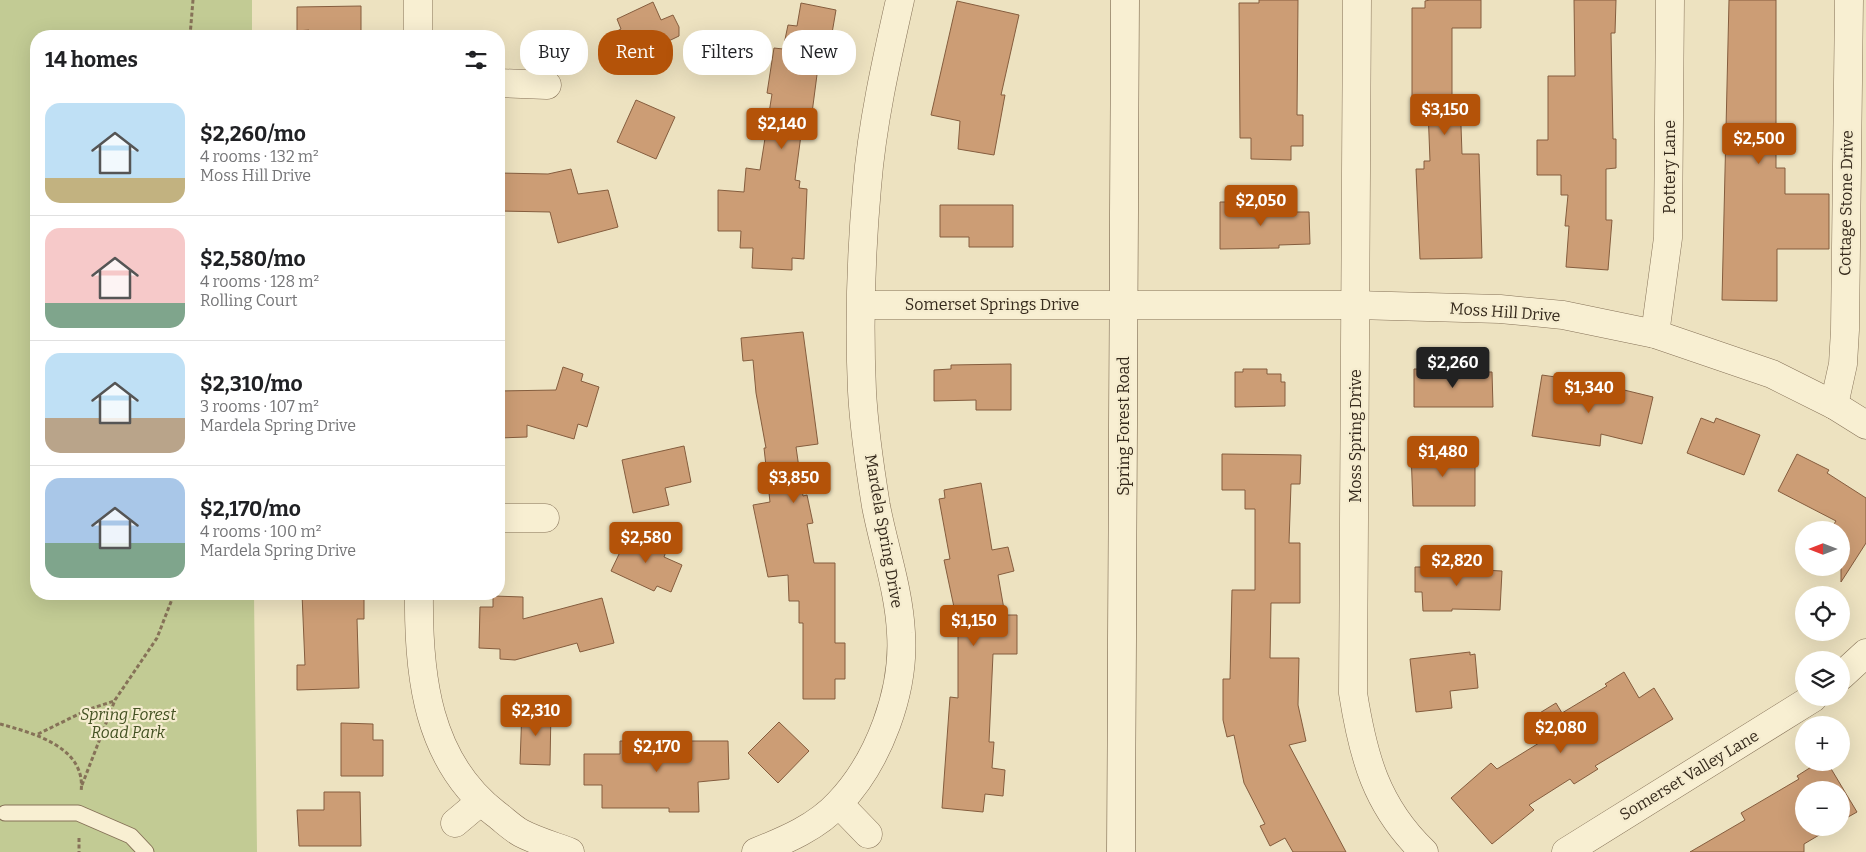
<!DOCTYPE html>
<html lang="en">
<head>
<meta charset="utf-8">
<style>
  body { margin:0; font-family:Bitter,serif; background:#f6f6f6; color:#202124; height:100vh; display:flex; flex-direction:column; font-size:19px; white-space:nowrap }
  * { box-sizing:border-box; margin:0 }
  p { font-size:16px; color:#757577 }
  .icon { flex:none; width:28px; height:28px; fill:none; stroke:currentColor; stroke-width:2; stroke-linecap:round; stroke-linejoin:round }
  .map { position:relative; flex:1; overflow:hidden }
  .drawer { position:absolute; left:30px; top:30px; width:475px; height:570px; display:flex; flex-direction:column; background:#fff; border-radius:20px; box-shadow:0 5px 20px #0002 }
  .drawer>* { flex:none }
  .hud { position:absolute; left:520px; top:30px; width:475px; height:45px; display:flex; gap:10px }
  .needle { width:32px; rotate:270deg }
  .controls { position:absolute; left:1795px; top:521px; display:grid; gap:10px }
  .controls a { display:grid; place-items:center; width:55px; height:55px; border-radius:50%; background:#fff; box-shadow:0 5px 20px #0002; font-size:25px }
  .price { position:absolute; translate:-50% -42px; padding:0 11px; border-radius:5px; background:#b45309; color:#fff; font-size:16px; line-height:32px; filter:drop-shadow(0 1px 2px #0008) }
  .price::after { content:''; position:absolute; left:50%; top:30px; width:15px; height:11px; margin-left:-8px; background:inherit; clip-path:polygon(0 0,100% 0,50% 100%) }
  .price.current { background:#222; color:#fff }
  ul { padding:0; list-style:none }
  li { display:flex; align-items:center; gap:15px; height:125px; padding:0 15px }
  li+li { border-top:1px solid #e0e0e0 }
  li span { display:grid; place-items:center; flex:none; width:140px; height:100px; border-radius:15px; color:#555 }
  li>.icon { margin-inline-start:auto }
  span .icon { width:60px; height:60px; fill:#fffc; stroke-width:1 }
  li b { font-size:21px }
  h2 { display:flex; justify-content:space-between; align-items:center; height:60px; padding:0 15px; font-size:21px }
  .chip { padding:0 18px; border-radius:20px; background:#fff; box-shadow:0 5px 20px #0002; font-size:18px; line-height:45px }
  .chip.current { background:#b45309; color:#fff }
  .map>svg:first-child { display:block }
  .green { fill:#c2cb94 }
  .building { fill:#cc9d75; stroke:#855d3e }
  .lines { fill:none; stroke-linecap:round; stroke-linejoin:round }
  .lane-casing { stroke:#867258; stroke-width:17 }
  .street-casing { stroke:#867258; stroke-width:29 }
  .secondary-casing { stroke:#68533b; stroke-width:29 }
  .path { stroke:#867258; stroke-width:3; stroke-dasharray:4 2.5; stroke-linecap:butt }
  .lane { stroke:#f8efd2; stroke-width:15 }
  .street { stroke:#f8efd2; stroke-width:28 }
  .secondary { stroke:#f8efd2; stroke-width:28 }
  .labels { text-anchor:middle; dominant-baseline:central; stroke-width:4.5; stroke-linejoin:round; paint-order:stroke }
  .street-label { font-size:16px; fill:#362a1c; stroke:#f5eccf }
  .park-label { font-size:16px; font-style:italic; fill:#445223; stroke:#f5eccf }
</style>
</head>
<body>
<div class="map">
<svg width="1866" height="852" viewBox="0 0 1866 852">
  <rect width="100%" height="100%" fill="#ede2c0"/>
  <polygon class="green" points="0,0 252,0 252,36 36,36 36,594 254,594 257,852 0,852"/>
  <g class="building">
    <polygon points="1259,0 1298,0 1297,115 1303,115 1303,146 1291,146 1291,160 1251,159 1251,138 1240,138 1239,3 1259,3"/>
    <polygon points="1430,0 1481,0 1481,28 1452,28 1452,98 1460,98 1462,154 1479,154 1482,258 1420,259 1416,169 1424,169 1424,161 1430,161 1428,109 1412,109 1412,8 1425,8 1425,1"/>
    <polygon points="1574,0 1616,0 1615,33 1611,33 1613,139 1616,139 1616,168 1606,169 1606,220 1612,220 1608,270 1566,267 1569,226 1565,226 1568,195 1561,195 1561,175 1537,175 1537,140 1548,140 1548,76 1575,76"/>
    <polygon points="1729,0 1776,0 1776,168 1785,168 1785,194 1829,194 1829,249 1777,249 1777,301 1722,300"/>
    <polygon points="957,1 1019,15 1001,95 1005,95 994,155 958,149 960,121 931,115"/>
    <polygon points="653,2 661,20 673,15 679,27 679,36 625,62 611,34 621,29 617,19"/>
    <polygon points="801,3 836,10 826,68 818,67 809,136 801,135 795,180 800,181 799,188 807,189 804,259 792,258 792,270 752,268 753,248 740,248 741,231 718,231 718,190 744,192 746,168 760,170 772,94 767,93 774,48 783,49 788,25 797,26"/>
    <polygon points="361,6 361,36 309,36 309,30 297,31 297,7"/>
    <polygon points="636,100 675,117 656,159 617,142"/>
    <polygon points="571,169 578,194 608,190 618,227 558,243 550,212 499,211 499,173 548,174"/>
    <polygon points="1220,202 1257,202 1257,212 1309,212 1310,244 1279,245 1279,248 1220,249"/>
    <polygon points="940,205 1013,205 1013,247 969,247 969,237 940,237"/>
    <polygon points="803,332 818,444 796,447 803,496 807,495 813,523 807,524 814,563 835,563 835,643 845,643 845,679 835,679 835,699 803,699 803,623 799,623 799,601 789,601 788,575 768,577 753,505 770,502 764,448 766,448 756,393 753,360 743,361 741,338"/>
    <polygon points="1011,364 1011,410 976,410 976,400 934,401 934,370 951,369 951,365"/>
    <polygon points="563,367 583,374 581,381 599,387 587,427 578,424 574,439 527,425 527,437 499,438 499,391 556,390"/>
    <polygon points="1243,369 1267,369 1267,374 1281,374 1281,382 1285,382 1285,406 1235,407 1235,372 1243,372"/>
    <polygon points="1414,369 1466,369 1466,372 1492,372 1493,407 1414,407"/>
    <polygon points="1542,375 1569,379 1568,391 1617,399 1620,389 1653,397 1642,444 1601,434 1600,446 1532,436"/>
    <polygon points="1701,418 1714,423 1716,418 1760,435 1744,475 1687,453"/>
    <polygon points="684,446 691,482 665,488 669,505 633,513 622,460"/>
    <polygon points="1411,451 1475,451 1475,506 1413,506"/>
    <polygon points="1222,454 1301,455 1300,484 1291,484 1289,543 1300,543 1300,603 1271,603 1270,658 1299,658 1298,705 1306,741 1289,745 1346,852 1293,852 1285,838 1270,846 1260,826 1265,824 1244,783 1234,735 1227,737 1223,720 1223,679 1230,679 1232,590 1255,590 1255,509 1245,509 1245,490 1222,490"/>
    <polygon points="1797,454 1829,470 1827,473 1866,498 1866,543 1841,582 1841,530 1830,530 1836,521 1778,491"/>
    <polygon points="981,483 992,550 1008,547 1014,571 998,575 1005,615 1017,615 1017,654 993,654 989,742 994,742 992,768 1005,770 1003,796 985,794 983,812 942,808 950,697 958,698 958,626 944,560 950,559 939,499 945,498 944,490"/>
    <polygon points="630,531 667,549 664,557 682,565 671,592 657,586 654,591 611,571"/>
    <polygon points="1459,559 1460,569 1502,571 1500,610 1452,609 1452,611 1423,611 1422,592 1415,592 1415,567 1422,567 1422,560"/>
    <polygon points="302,594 364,594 364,619 357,619 359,688 297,690 297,665 305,665"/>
    <polygon points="493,596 523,597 523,619 602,598 614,643 580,652 577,643 515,660 500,659 500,649 479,648 480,607 493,607"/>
    <polygon points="1470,652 1470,655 1475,654 1478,688 1450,691 1452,708 1416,712 1410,659"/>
    <polygon points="1624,672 1639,698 1654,688 1673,719 1595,766 1598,769 1574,784 1570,779 1529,805 1534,810 1492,844 1451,798 1491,763 1497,769 1539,743 1525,722 1556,703 1562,713 1607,686 1605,684"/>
    <polygon points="522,708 551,710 550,765 520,764"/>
    <polygon points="779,722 809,751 778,783 748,753"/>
    <polygon points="341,723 373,724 373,740 383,740 383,776 341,776"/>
    <polygon points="620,741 728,741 729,779 698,782 699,812 669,812 669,808 602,808 602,785 584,785 584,754 620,754"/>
    <polygon points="1819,762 1827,762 1857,812 1841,821 1841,790 1804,790 1804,828 1831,828 1804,844 1804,852 1690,852 1745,820 1741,813 1799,779 1797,776"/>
    <polygon points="324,792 360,792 361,846 299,846 297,810 324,810"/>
  </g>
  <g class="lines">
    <g class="lane-casing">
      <polyline id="lane" points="5,813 78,813 131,836 146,852"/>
    </g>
    <g class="street-casing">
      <g id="street">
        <polyline points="418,0 418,36"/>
        <path d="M1357 0 1353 693C1363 756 1376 806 1424 852"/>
        <polyline points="499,83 547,85"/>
        <polyline points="862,305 1355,305 1500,309 1563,315 1655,334 1772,374 1834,405 1866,425"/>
        <polyline points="1655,334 1668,238 1670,0"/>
        <polyline points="1834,405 1843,364 1845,330 1849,0"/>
        <polyline points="499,518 545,518"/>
        <path d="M419 594C418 675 427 761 496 814 504 820 512 828 521 833 536 841 554 846 570 852"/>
        <polyline points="1841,676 1866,653"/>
        <polyline points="839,804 868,834"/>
        <polyline points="455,823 480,802"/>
        <path d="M756 852C786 840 817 827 839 803 879 761 905 691 901 633 899 590 884 548 876 506 870 469 864 429 862 391 859 324 861 254 867 187 872 124 886 62 900 0"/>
        <polyline points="1566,852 1813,698"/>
      </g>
    </g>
    <g class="secondary-casing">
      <polyline id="secondary" points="1121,852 1125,0"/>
    </g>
    <g class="path">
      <polyline points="190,36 193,0"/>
      <path d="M0 724C33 733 87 747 81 792"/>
      <polyline points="38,734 87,710 114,701"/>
      <polyline points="82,785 115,700 157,638 174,594"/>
      <polyline points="79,838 79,852"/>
    </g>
    <use href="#lane" class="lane"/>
    <use href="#street" class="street"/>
    <use href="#secondary" class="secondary"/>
  </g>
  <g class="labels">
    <g class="street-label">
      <text transform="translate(1669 167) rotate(-90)">Pottery Lane</text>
      <text transform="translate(1846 203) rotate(-89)">Cottage Stone Drive</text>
      <text x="992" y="304">Somerset Springs Drive</text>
      <text transform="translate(1505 312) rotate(4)">Moss Hill Drive</text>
      <text transform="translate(1123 426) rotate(-90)">Spring Forest Road</text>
      <text transform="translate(1355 436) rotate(-90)">Moss Spring Drive</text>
      <text transform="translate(884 531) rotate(80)">Mardela Spring Drive</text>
      <text transform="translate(1689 775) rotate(-31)">Somerset Valley Lane</text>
    </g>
    <g class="park-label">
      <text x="128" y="714">Spring Forest<tspan x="128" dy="18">Road Park</tspan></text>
    </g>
  </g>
</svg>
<div class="controls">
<a><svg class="needle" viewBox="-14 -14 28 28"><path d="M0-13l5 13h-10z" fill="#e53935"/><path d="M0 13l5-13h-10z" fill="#757577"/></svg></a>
<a><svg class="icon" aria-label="locate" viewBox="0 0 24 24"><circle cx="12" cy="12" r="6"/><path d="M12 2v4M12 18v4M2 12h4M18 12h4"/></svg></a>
<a><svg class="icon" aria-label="layers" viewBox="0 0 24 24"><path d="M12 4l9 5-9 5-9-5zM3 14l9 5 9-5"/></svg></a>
<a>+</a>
<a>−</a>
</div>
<b class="price" style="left:1445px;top:136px">$3,150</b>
<b class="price" style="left:782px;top:150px">$2,140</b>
<b class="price" style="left:1759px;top:165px">$2,500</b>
<b class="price" style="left:1261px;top:227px">$2,050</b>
<b class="price current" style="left:1453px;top:389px">$2,260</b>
<b class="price" style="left:1589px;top:414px">$1,340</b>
<b class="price" style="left:1443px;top:478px">$1,480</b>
<b class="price" style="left:794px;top:504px">$3,850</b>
<b class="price" style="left:646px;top:564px">$2,580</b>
<b class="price" style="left:1457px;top:587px">$2,820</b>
<b class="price" style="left:974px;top:647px">$1,150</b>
<b class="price" style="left:536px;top:737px">$2,310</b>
<b class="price" style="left:1561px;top:754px">$2,080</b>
<b class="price" style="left:657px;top:773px">$2,170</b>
<div class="hud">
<a class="chip">Buy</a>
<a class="chip current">Rent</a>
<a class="chip">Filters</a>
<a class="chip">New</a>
</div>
<section class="drawer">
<h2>14 homes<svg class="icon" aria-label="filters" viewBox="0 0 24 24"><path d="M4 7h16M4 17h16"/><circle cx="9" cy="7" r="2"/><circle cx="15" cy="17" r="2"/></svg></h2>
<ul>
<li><span style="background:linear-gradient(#bfe0f5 75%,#c2b280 0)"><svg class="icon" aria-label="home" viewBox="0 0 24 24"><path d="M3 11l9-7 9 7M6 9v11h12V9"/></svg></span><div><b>$2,260/mo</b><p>4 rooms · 132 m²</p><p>Moss Hill Drive</p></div></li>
<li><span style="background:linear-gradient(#f6c9c9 75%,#7fa58c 0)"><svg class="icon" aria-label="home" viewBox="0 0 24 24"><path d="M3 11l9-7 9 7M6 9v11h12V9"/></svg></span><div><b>$2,580/mo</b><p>4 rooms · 128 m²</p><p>Rolling Court</p></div></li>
<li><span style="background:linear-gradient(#bfe0f5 65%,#b9a48a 0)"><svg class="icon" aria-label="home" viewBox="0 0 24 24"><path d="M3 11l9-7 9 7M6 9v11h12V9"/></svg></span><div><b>$2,310/mo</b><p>3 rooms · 107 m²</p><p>Mardela Spring Drive</p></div></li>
<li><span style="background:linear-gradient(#a9c7e8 65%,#7fa58c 0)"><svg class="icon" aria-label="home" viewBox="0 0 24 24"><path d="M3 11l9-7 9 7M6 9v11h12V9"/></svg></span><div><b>$2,170/mo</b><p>4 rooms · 100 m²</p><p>Mardela Spring Drive</p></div></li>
</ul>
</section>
</div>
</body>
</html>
